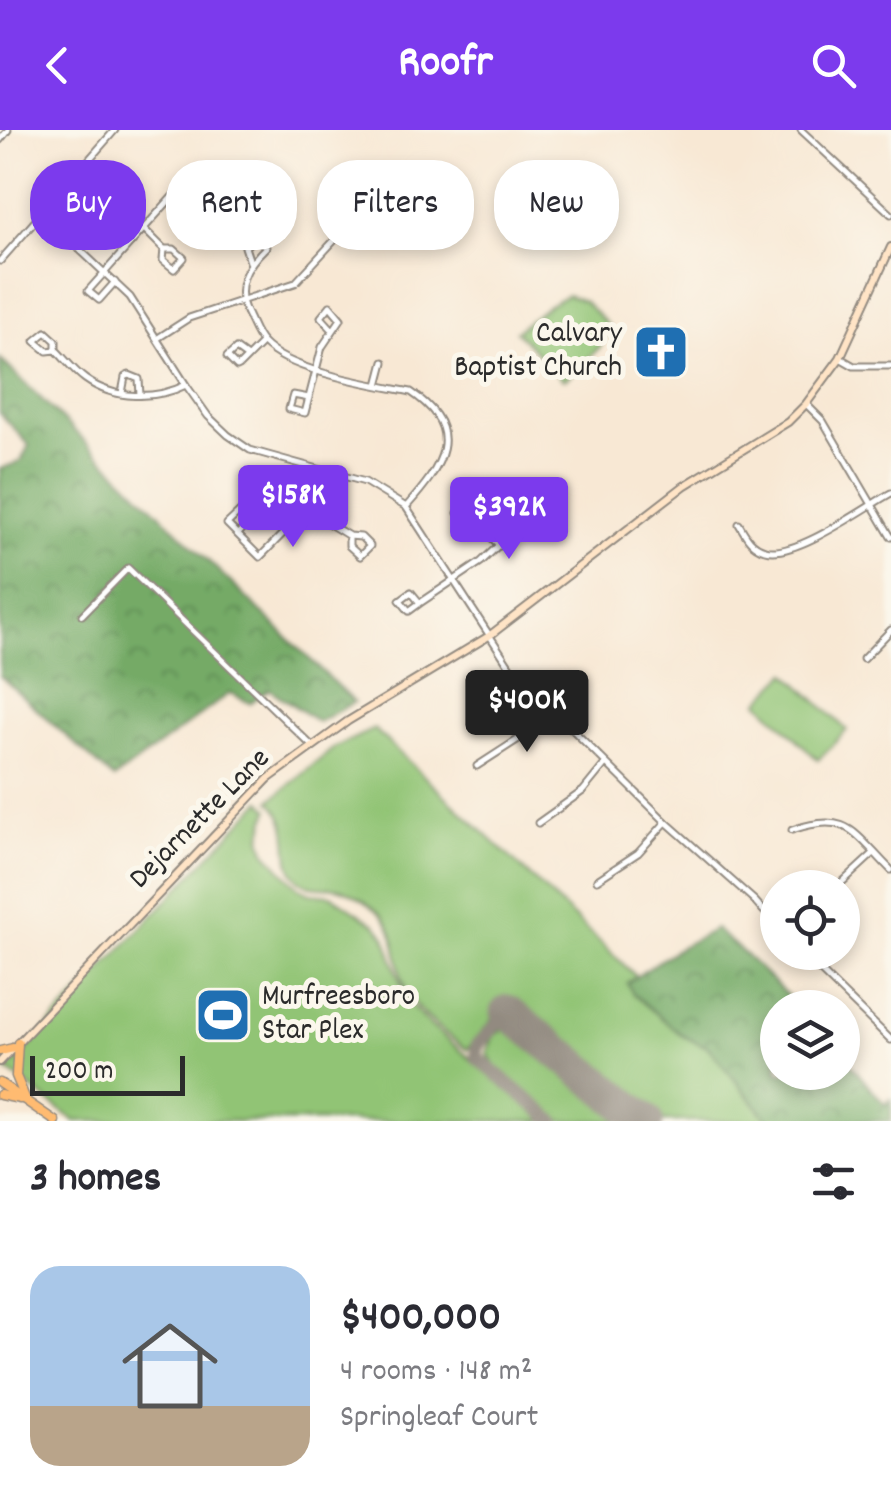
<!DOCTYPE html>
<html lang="en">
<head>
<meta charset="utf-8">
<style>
  body { margin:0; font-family:Dekko,sans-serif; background:#f7f7f7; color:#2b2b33; height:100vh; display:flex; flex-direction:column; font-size:38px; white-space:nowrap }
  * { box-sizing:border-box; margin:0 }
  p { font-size:32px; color:#7c7c81 }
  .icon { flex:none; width:55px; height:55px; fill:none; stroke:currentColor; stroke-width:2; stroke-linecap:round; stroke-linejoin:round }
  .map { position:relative; height:991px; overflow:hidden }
  .side { display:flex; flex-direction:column; background:#fff; flex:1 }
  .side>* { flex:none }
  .banner { position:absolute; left:30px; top:30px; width:832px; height:90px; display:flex; gap:20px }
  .fabs { position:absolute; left:760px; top:740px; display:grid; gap:20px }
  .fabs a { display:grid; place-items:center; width:100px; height:100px; border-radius:50%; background:#fff; box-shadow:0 5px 15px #0003; font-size:50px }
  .scale { position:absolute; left:30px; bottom:25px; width:155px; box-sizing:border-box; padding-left:10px; border:5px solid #2b2b2b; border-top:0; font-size:28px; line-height:35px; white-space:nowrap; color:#2b2b2b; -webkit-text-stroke:8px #fbf7ec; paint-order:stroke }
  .price { position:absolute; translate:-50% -85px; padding:0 22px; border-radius:10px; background:#7c3aed; color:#fff; font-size:32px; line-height:65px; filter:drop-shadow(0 2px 5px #0008) }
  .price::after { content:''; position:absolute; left:50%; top:60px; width:30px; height:22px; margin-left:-15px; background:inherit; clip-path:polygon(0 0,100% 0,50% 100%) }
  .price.current { background:#222; color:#fff }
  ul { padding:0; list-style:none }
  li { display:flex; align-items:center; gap:30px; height:250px; padding:0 30px }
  li span { display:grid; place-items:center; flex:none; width:280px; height:200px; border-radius:30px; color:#555 }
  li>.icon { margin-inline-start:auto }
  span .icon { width:120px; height:120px; fill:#fffc; stroke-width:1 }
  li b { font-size:42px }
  h2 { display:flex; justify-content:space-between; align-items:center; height:120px; padding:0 30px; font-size:42px }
  .pill { padding:0 35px; border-radius:40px; background:#fff; box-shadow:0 5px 15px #0003; font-size:35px; line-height:90px }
  .pill.current { background:#7c3aed; color:#fff }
  header { display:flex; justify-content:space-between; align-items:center; height:130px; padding:0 30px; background:#7c3aed; color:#fff; font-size:45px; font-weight:700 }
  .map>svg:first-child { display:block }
  .green { fill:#91c475; stroke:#5e7850; stroke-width:2.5 }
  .forest { fill:url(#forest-crowns); stroke:#506a48; stroke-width:2.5 }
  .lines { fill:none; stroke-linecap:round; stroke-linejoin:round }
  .taxiway { stroke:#928a80; stroke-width:14 }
  .runway { stroke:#928a80; stroke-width:35 }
  .street-casing { stroke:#928a80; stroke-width:9 }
  .secondary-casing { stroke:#928a80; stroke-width:10 }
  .primary-casing { stroke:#928a80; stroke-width:11 }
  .street { stroke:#fff; stroke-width:5 }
  .secondary { stroke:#ffe4c6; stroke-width:6 }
  .primary { stroke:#ffbb71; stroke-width:8 }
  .labels { text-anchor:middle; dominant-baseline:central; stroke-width:10; stroke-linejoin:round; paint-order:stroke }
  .poi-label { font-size:30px; fill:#2b2b2b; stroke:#fbf7ec; text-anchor:end }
  .street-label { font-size:30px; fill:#2b2b2b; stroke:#fbf7ec }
</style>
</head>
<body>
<header><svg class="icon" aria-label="back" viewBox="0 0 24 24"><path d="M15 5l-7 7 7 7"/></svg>Roofr<svg class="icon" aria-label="search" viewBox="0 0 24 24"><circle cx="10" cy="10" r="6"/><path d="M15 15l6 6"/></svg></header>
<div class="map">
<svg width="891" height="991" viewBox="0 0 891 991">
  <defs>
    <pattern id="forest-crowns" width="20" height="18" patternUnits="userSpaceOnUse" patternTransform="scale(2.5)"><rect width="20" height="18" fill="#74aa66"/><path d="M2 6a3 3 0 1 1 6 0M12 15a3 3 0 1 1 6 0" fill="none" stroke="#5f8b54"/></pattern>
  </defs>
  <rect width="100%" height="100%" fill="#fbf7ec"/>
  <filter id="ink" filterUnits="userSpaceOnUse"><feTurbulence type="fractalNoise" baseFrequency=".01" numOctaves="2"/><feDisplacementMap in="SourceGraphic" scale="20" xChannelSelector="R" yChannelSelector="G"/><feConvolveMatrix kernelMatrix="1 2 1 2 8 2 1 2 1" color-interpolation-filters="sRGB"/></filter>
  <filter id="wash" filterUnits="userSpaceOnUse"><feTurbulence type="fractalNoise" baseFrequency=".0048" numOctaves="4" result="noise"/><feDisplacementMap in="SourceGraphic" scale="40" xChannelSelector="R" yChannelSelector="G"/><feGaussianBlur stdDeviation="2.25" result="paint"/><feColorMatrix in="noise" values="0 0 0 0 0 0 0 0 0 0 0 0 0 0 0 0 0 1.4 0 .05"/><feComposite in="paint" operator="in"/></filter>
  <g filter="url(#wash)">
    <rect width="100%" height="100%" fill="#f8e8d4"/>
    <g class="green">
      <polygon points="567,165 584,171 610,197 600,217 566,249 562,249 516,201 547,176"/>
      <polygon points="787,543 847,600 818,630 759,572"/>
      <path d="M374 599 637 847 628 853 683 906 708 917 769 991H664L510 868 467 920C446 903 413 881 404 855 397 835 397 805 385 789 375 777 354 763 340 759 325 755 309 761 297 748 279 727 298 696 270 671L335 617Z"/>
      <polygon points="261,671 269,679 261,708 267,723 279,737 298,757 310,763 331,765 376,795 385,806 407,872 430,895 546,991 75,991 7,940"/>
      <polygon points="507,897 626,991 561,991 501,944 487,923 493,907"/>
    </g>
    <g class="forest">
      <polygon points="0,229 354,572 318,592 269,559 250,573 230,563 114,649 0,546 0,339 21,331 29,315 0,283"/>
      <polygon points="715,799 746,825 799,877 778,878 778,942 842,942 843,926 885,974 891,969 891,991 769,991 708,917 683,906 633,864 627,853 675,820"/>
    </g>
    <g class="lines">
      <polyline class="taxiway" points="508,882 477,916 477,928 554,991"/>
      <polyline class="runway" points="508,882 646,991"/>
    </g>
  </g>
  <g filter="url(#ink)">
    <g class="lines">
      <g class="street-casing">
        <g id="street">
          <polyline points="801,0 891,84"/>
          <polyline points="0,10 8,0"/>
          <polyline points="43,85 130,167 186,255 208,286 228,305 250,320 365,352 406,377 512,540 666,692 754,770 778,797"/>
          <polyline points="143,98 164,119 174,119 184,128 174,139 163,130 164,119"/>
          <polyline points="0,131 115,0"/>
          <path d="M250 132 245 117 255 107 266 117C246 136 233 158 248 186 252 194 256 206 263 213 290 242 371 254 411 262 468 300 442 337 406 377"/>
          <polyline points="115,152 99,170 88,161 190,47 201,57 193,66 175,63"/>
          <polyline points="158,208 189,188 295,153 354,89"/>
          <path d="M56 220 47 221 35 211 46 202 56 211V220C65 229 74 241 85 249 114 270 155 270 186 255"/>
          <polyline points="247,227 236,219 227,227 237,237 239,236 262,213"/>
          <polyline points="840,228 854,236 891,236"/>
          <polyline points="378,255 384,232"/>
          <polyline points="122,263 125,247 129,245 139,249 140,265"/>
          <polyline points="309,268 293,265 289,279 305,283 322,217 341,189 330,176 321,187 331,198"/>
          <polyline points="806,274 823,291 891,407"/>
          <polyline points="305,379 349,406 361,407 370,416 360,426 349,416 349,406"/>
          <polyline points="475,392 469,395 458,383 467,376 478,386 475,392 500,416"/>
          <path d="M739 394C746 406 751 416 765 420 794 429 864 378 891 363"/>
          <polyline points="238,404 255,386 244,378 227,394 260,427 303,383 319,340"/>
          <polyline points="420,473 409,481 400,470 411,462 420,473 481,432 542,374 521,354 512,363 532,384"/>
          <polyline points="82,485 128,438 311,615"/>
          <polyline points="863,529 891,500"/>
          <polyline points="477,636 525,605 549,578"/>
          <polyline points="538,693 583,661 605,634"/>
          <path d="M792 700C848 681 853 702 891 740"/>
          <polyline points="597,750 638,723 666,692"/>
          <polyline points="837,757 874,723"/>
          <polyline points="801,822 891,910"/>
        </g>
      </g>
      <g class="secondary-casing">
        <polyline id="secondary" points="0,932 268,649 348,591 489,506 684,356 788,292 806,274 840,228 891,117"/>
      </g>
      <g class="primary-casing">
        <g id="primary">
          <polyline points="18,913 16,946 26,970"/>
          <polyline points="0,921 13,918"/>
          <polyline points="0,953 55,991"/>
          <polyline points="0,965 20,969"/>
        </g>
      </g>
      <use href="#street" class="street"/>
      <use href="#secondary" class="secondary"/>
      <use href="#primary" class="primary"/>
    </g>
  </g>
  <defs>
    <g id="church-square" transform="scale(2.875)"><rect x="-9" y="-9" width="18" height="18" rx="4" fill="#1f6fb2" stroke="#fbf7ec"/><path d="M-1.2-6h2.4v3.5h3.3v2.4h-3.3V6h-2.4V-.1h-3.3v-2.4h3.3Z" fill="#fff"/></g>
    <g id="stadium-square" transform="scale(2.875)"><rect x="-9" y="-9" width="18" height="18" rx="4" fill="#1f6fb2" stroke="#fbf7ec"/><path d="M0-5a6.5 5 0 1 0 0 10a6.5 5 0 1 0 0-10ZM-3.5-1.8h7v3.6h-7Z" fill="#fff"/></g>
  </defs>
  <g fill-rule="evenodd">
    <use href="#church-square" x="661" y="222"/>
    <use href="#stadium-square" x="223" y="885"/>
  </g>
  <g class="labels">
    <g class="poi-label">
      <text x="622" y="205">Calvary<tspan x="622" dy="34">Baptist Church</tspan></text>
      <text x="262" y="868" text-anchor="start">Murfreesboro<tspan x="262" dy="34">Star Plex</tspan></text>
    </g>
    <g class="street-label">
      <text transform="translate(201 690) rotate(-45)">Dejarnette Lane</text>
    </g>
  </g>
</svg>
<div class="fabs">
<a><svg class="icon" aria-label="locate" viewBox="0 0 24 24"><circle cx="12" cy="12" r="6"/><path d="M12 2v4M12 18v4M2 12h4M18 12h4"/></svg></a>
<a><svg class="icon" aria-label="layers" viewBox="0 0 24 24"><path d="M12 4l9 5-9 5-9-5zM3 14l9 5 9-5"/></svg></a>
</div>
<div class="scale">200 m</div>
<b class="price" style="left:293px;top:420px">$158K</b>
<b class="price" style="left:509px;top:432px">$392K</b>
<b class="price current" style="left:527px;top:625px">$400K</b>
<div class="banner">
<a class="pill current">Buy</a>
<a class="pill">Rent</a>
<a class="pill">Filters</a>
<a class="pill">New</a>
</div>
</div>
<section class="side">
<h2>3 homes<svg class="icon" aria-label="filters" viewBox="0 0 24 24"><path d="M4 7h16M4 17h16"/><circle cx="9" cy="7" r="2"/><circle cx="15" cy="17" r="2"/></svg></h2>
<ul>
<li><span style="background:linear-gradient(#a9c7e8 70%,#b9a48a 0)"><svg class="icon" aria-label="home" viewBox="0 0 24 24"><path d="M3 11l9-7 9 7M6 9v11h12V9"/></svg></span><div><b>$400,000</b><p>4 rooms · 148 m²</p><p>Springleaf Court</p></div></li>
</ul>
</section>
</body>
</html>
